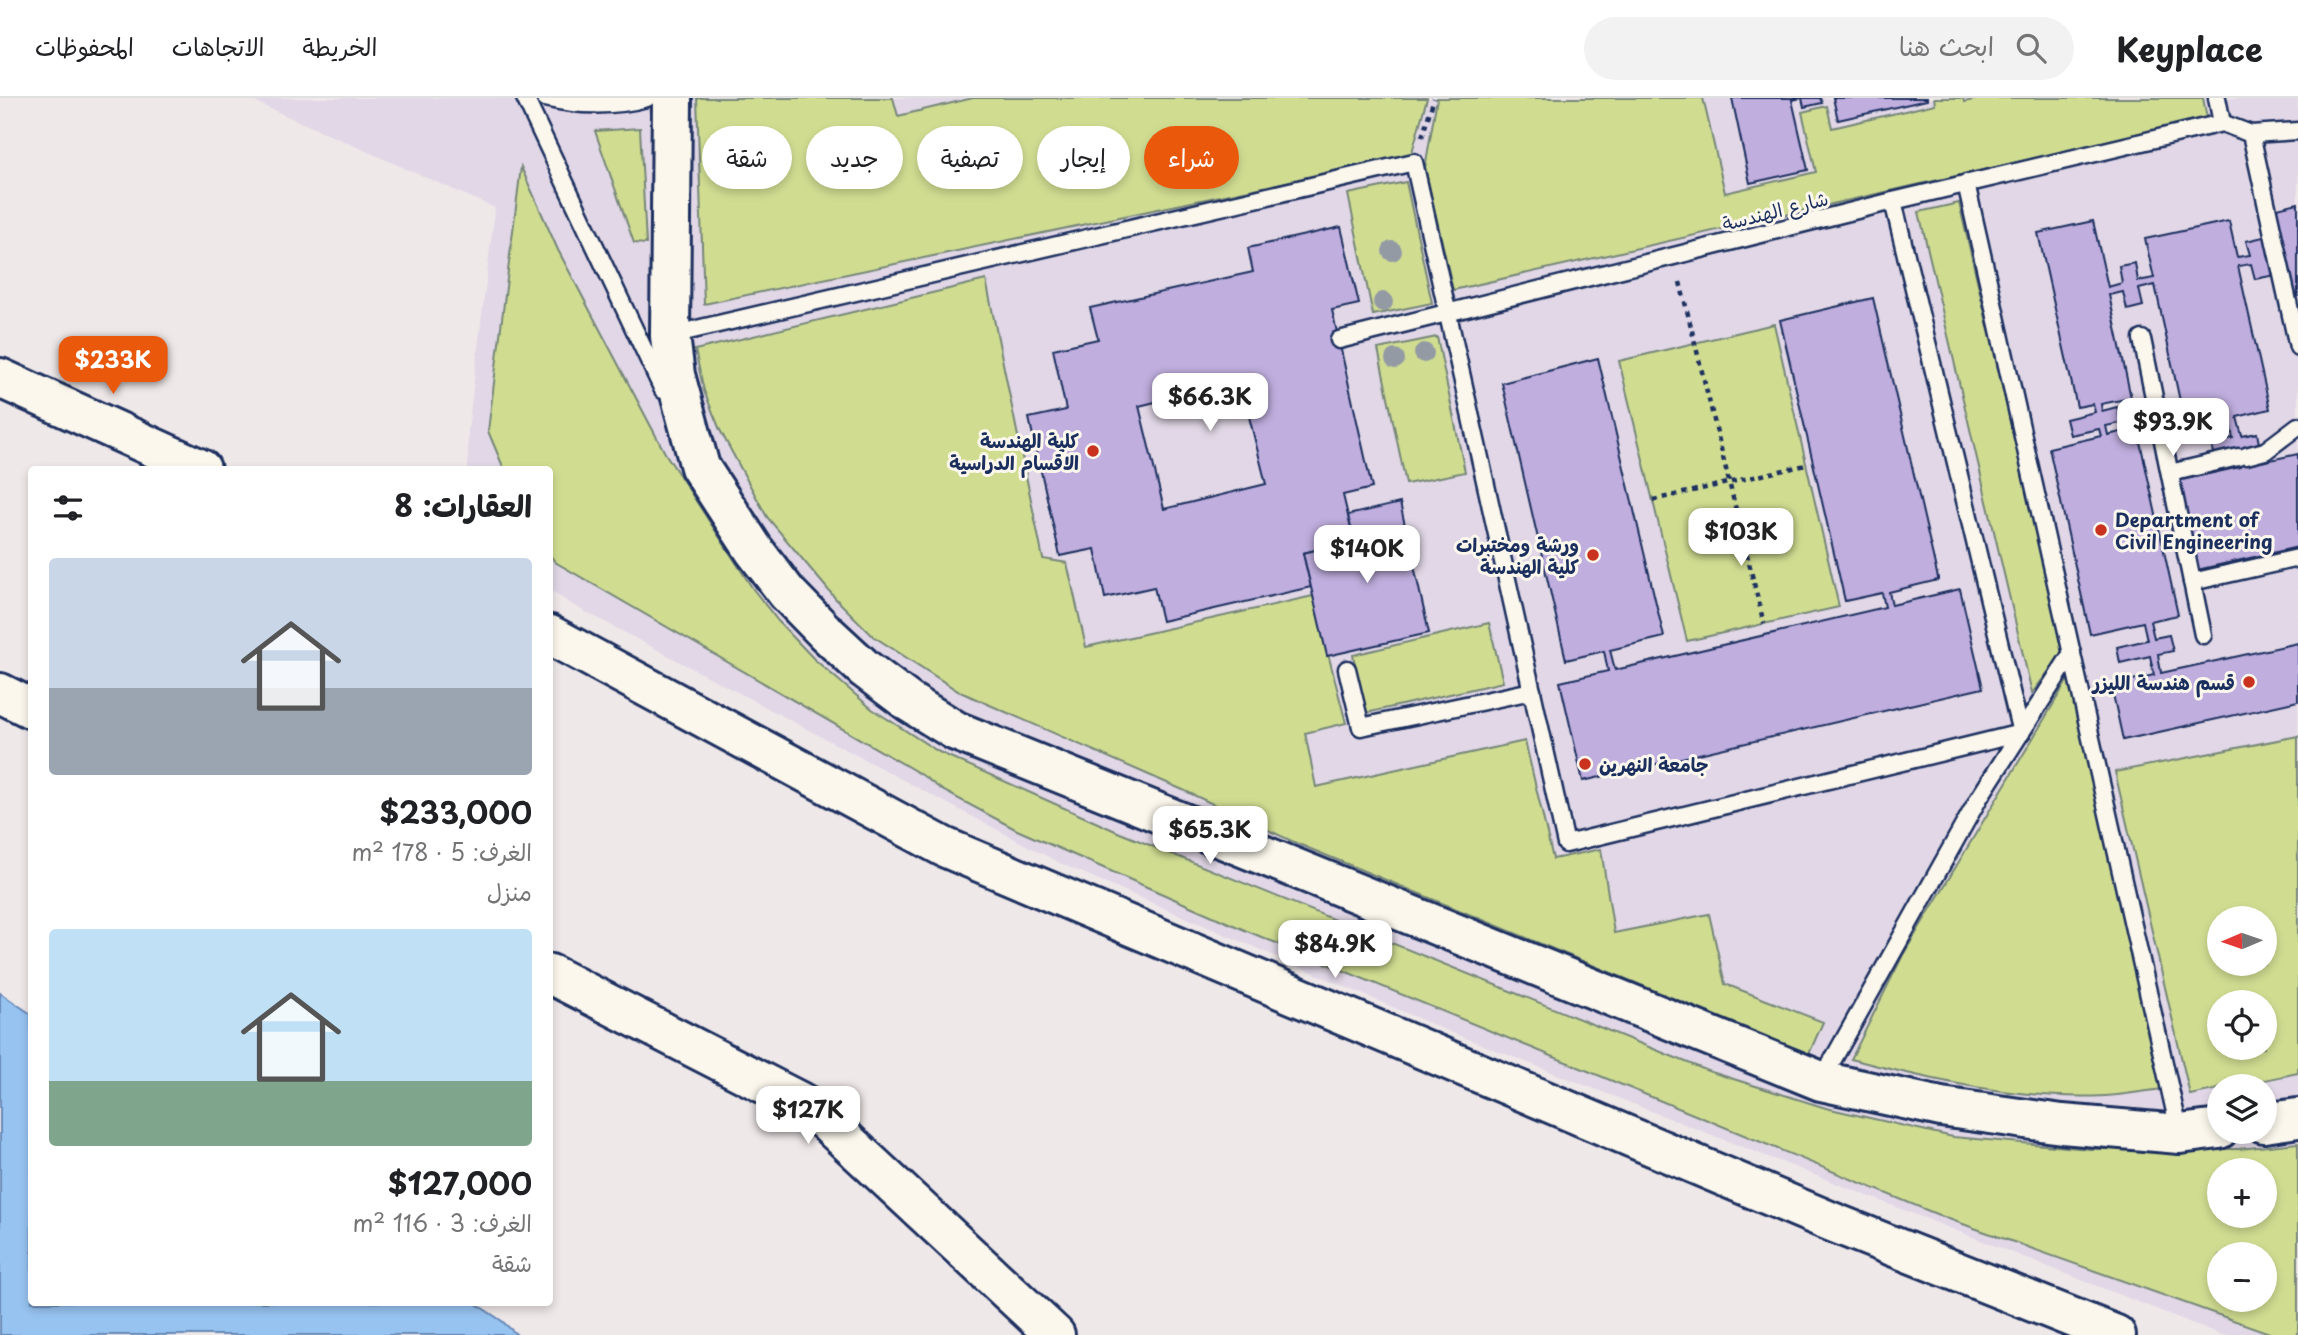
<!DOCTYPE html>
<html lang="ar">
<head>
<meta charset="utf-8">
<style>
  body { margin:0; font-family:"Playpen Sans","Playpen Sans Arabic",sans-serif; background:#f2f2f2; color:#202124; direction:rtl; height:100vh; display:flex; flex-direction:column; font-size:26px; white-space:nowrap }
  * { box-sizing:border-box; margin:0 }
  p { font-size:23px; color:#757577 }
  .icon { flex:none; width:38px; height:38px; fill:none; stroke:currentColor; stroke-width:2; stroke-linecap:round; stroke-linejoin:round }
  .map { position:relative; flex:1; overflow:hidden; direction:ltr }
  .side { position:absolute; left:28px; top:368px; width:525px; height:840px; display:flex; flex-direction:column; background:#fff; border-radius:7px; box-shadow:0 4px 10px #0003; direction:rtl }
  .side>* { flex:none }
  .top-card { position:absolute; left:574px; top:28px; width:665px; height:63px; direction:rtl; display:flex; gap:14px }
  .needle { width:46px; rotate:268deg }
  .controls { position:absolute; left:2207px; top:808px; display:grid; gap:14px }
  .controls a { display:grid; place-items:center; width:70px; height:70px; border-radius:50%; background:#fff; box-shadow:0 4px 10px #0003; font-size:35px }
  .price { position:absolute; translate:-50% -60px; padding:0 16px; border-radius:14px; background:#fff; color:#222; font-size:23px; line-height:46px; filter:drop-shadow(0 2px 4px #0008) }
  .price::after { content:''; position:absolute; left:50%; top:42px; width:21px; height:16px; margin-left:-10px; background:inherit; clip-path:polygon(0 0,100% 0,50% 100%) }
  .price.on { background:#ea580c; color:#fff }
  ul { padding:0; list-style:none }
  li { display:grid; align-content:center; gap:14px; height:371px; padding:0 21px }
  li span { display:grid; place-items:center; height:217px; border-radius:7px; color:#555 }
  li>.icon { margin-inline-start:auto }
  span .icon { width:126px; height:126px; fill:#fffc; stroke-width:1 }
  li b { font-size:30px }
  h2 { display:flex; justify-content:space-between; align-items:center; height:84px; padding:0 21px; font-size:30px }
  .chip { padding:0 24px; border-radius:32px; background:#fff; box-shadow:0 4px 10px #0003; font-size:24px; line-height:63px }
  .chip.on { background:#ea580c; color:#fff }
  header { display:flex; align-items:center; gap:42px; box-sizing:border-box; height:98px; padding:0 35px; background:#fff; border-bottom:2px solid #e0e0e0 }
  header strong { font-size:33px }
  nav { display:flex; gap:38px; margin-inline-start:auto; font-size:24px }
  .search { width:490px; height:63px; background:#f2f2f2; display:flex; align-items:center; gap:18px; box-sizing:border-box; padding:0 24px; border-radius:38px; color:#757577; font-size:26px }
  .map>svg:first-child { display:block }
  .built { fill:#e1d7e6; fill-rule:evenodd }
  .green { fill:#d0dd91; stroke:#768678; stroke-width:2; fill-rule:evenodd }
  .water { fill:#97c3f1; stroke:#6588b6; stroke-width:2 }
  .building { fill:#bfaede; stroke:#1b2f5e; stroke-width:2; fill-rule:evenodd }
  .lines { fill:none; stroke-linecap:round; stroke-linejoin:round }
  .lane-casing { stroke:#1b2f5e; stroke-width:21 }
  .secondary-casing { stroke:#1b2f5e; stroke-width:44 }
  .path { stroke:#1b2f5e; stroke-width:4.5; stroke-dasharray:5 5; stroke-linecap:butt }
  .lane { stroke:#fbf7ec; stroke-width:16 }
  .secondary { stroke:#fbf7ec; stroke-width:38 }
  .tree { fill:#939aa4 }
  .poi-dot { fill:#c8321e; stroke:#fbf7ec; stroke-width:2.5 }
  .labels { text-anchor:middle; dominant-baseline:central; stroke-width:6; stroke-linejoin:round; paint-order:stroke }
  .street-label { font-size:19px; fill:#1b2f5e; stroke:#fbf7ec }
  .poi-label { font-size:19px; font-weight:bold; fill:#1b2f5e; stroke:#fbf7ec; text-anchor:end }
</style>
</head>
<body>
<header>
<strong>Keyplace</strong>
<div class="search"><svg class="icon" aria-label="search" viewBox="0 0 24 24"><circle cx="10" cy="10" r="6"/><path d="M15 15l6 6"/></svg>ابحث هنا</div>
<nav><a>الخريطة</a><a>الاتجاهات</a><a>المحفوظات</a></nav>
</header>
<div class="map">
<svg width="2298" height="1237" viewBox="0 0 2298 1237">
  <rect width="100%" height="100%" fill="#efe8e9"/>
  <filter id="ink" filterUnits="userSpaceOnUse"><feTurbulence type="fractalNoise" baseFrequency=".0143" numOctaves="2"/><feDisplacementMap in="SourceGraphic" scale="14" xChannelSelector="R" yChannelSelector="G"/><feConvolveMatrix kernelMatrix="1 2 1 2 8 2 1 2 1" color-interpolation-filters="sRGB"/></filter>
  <g filter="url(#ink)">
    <path class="built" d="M246 0H2298V1237H2222L1450 934 1060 765 569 505 550 491V371H468V332L495 110ZM2219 821H2264V866H2219ZM2219 905H2264V950H2219ZM2219 989H2264V1034H2219ZM2219 1073H2264V1118H2219ZM2219 1157H2264V1202H2219Z"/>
    <g class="green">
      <polygon points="697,0 893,0 898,18 973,0 1427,0 1411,58 704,206"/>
      <polygon points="1437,0 1703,0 1725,95 1816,74 1802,14 1827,8 1832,30 1935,6 1934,0 1963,0 1964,4 1982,0 2203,0 2207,21 1453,192 1425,70"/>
      <polygon points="640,30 646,146 634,145 595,33"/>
      <path d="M521 69 558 152 665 355 753 491 778 523 814 561 872 611 939 654 1120 735 1708 973 1826 1010 1953 1039 2090 1051H2238L2298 1045V1237H2275L1946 1120 1247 833 1017 732 942 692 922 677 555 464 550 457V371H504L488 333ZM2219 1073H2264V1118H2219ZM2219 1157H2264V1202H2219Z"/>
      <polygon points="1406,84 1432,205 1373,217 1348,96"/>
      <polygon points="1959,105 2064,553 2032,595 1919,114"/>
      <polygon points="986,182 1043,461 1067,465 1086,549 1313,498 1346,625 1305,635 1316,689 1525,643 1553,761 1601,751 1614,835 1709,816 1725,886 1823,924 1809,956 1296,745 1183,692 958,593 873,538 835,500 767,419 720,332 704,293 695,252"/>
      <polygon points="1774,226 1839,509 1687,543 1619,263"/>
      <polygon points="1437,239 1465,374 1406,386 1378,251"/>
      <polygon points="1489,525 1503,584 1366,615 1353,557"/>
      <path d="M2069 580 2163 991C2144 993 2124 997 2105 998 2019 1002 1934 983 1851 961L1903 857Z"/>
      <path d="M2298 638V975L2230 989H2219V991L2190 997 2115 674ZM2219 821H2264V866H2219ZM2219 905H2264V950H2219Z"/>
    </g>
    <polygon class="water" points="0,895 31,916 32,1204 473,1204 502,1223 517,1237 0,1237"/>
    <g class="building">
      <polygon points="1732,0 1802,0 1792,2 1808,72 1750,85"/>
      <polygon points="1802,0 1820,0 1822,5 1804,9"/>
      <polygon points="1833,0 1927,0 1927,2 1838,22"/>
      <polygon points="2298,105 2298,198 2293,199 2275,177 2255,181 2251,166 2238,168 2270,311 2237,319 2242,338 2257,335 2260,351 2245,354 2247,367 2298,356 2298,449 2197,472 2177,383 2240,369 2237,355 2214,360 2211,345 2233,340 2229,321 2186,331 2155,187 2139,191 2143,208 2127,212 2123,194 2109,197 2131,300 2101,306 2102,313 2117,309 2121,325 2106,328 2108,337 2137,330 2178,517 2150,523 2154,540 2169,537 2173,553 2158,556 2161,575 2298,545 2298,603 2123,642 2111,587 2154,577 2150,558 2120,565 2117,549 2147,542 2143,524 2090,536 2049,350 2101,338 2099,331 2070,337 2066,321 2095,314 2093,306 2077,309 2038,135 2093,123 2108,189 2122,185 2119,168 2135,165 2138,183 2154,180 2145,141 2229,123 2237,159 2250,157 2246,143 2268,138 2273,111"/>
      <path d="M1341 129 1359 206 1332 212 1372 390 1343 397 1354 443 1303 455 1311 489 1162 523 1154 489 1105 500 1095 451 1060 458 1029 320 1066 312 1053 251 1098 241 1090 210 1253 174 1248 150ZM1240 283 1266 386 1164 411 1139 308Z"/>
      <polygon points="1873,200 1938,480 1938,482 1889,494 1892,507 1960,491 1983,590 1583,683 1560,584 1608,573 1604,553 1566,562 1502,285 1598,260 1664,539 1610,552 1615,572 1885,509 1882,495 1845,503 1780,222"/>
      <polygon points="1400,405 1429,535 1327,558 1303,455 1354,443 1348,417"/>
    </g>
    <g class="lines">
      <g class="lane-casing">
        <g id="lane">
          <polyline points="525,0 663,292"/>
          <path d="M545 0C577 8 615 9 647 0"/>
          <polyline points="2217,0 2222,25"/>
          <polyline points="2222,25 2251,36 2298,33"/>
          <polyline points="2251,36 2298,249"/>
          <polyline points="1966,85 2180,1036"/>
          <polyline points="1893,103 2021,635"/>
          <polyline points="671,237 1414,64 1566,746 2021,635"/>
          <polyline points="2142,241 2203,537"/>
          <polyline points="1339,242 1893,103 2222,25"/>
          <polyline points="2246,358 2265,353 2298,328"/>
          <polyline points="2170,375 2238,359"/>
          <polyline points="2192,484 2298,460"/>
          <polyline points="1347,571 1361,629 1532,593"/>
          <polyline points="1821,983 1979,700 2072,555"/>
        </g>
      </g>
      <g class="secondary-casing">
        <g id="secondary">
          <polyline points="672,0 670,238 675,277 700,369 754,452 787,495 825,534 865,571 909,604 956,633 1821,983 1941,1009 2062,1026 2180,1036 2219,1031"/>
          <polyline points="0,280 201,371"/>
          <polyline points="550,537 944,749 1832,1124 2116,1237"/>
          <polyline points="0,595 32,611"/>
          <polyline points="550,876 810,1009 1055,1237"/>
          <polyline points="2264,1025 2298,1020"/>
        </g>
      </g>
      <g class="path">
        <polyline points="1422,39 1434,0"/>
        <polyline points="1680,184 1764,526"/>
        <polyline points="1653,402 1806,367"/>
      </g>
      <use href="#lane" class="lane"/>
      <use href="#secondary" class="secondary"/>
    </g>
    <g class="tree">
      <circle cx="1392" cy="153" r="10"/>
      <circle cx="1383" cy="204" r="10"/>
      <circle cx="1424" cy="255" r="10"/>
      <circle cx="1395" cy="261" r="10"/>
    </g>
  </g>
  <g class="poi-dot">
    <circle cx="1093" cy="353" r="7"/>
    <circle cx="2101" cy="432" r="7"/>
    <circle cx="1593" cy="457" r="7"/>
    <circle cx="2249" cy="584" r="7"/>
    <circle cx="1585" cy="666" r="7"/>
  </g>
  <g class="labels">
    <g class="street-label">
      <text transform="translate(1775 112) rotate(-14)">شارع الهندسة</text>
    </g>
    <g class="poi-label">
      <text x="1079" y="342">كلية الهندسة<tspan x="1079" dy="22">الاقسام الدراسية</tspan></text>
      <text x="2115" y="421" text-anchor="start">Department of<tspan x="2115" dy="22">Civil Engineering</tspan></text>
      <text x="1579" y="446">ورشة ومختبرات<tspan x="1579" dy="22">كلية الهندسة</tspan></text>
      <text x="2235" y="584">قسم هندسة الليزر</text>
      <text x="1599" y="666" text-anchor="start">جامعة النهرين</text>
    </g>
  </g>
</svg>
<div class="controls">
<a><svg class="needle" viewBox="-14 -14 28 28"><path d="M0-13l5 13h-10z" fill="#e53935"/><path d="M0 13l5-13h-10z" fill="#757577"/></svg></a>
<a><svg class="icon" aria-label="locate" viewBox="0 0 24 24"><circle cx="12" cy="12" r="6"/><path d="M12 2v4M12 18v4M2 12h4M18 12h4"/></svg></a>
<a><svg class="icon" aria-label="layers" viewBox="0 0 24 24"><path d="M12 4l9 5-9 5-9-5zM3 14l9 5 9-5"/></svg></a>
<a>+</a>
<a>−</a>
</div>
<b class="price on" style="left:113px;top:298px">$233K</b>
<b class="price" style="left:1210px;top:335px">$66.3K</b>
<b class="price" style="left:2173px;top:360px">$93.9K</b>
<b class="price" style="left:1741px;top:470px">$103K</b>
<b class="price" style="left:1367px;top:487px">$140K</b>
<b class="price" style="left:1210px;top:768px">$65.3K</b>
<b class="price" style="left:1335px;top:882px">$84.9K</b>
<b class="price" style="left:808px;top:1048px">$127K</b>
<div class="top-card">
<a class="chip on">شراء</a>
<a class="chip">إيجار</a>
<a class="chip">تصفية</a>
<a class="chip">جديد</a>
<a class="chip">شقة</a>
</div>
<section class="side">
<h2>العقارات: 8<svg class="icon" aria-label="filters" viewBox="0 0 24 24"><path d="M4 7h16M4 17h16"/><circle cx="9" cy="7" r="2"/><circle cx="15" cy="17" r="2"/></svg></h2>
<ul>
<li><span style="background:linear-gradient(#c9d6e8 60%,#9aa5b1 0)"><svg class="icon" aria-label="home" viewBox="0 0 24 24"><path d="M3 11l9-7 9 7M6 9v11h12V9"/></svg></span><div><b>$233,000</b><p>الغرف: 5 · 178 m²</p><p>منزل</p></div></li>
<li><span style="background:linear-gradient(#bfe0f5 70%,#7fa58c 0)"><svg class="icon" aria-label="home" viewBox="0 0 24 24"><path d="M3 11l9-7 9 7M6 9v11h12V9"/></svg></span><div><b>$127,000</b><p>الغرف: 3 · 116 m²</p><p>شقة</p></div></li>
</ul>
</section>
</div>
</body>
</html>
